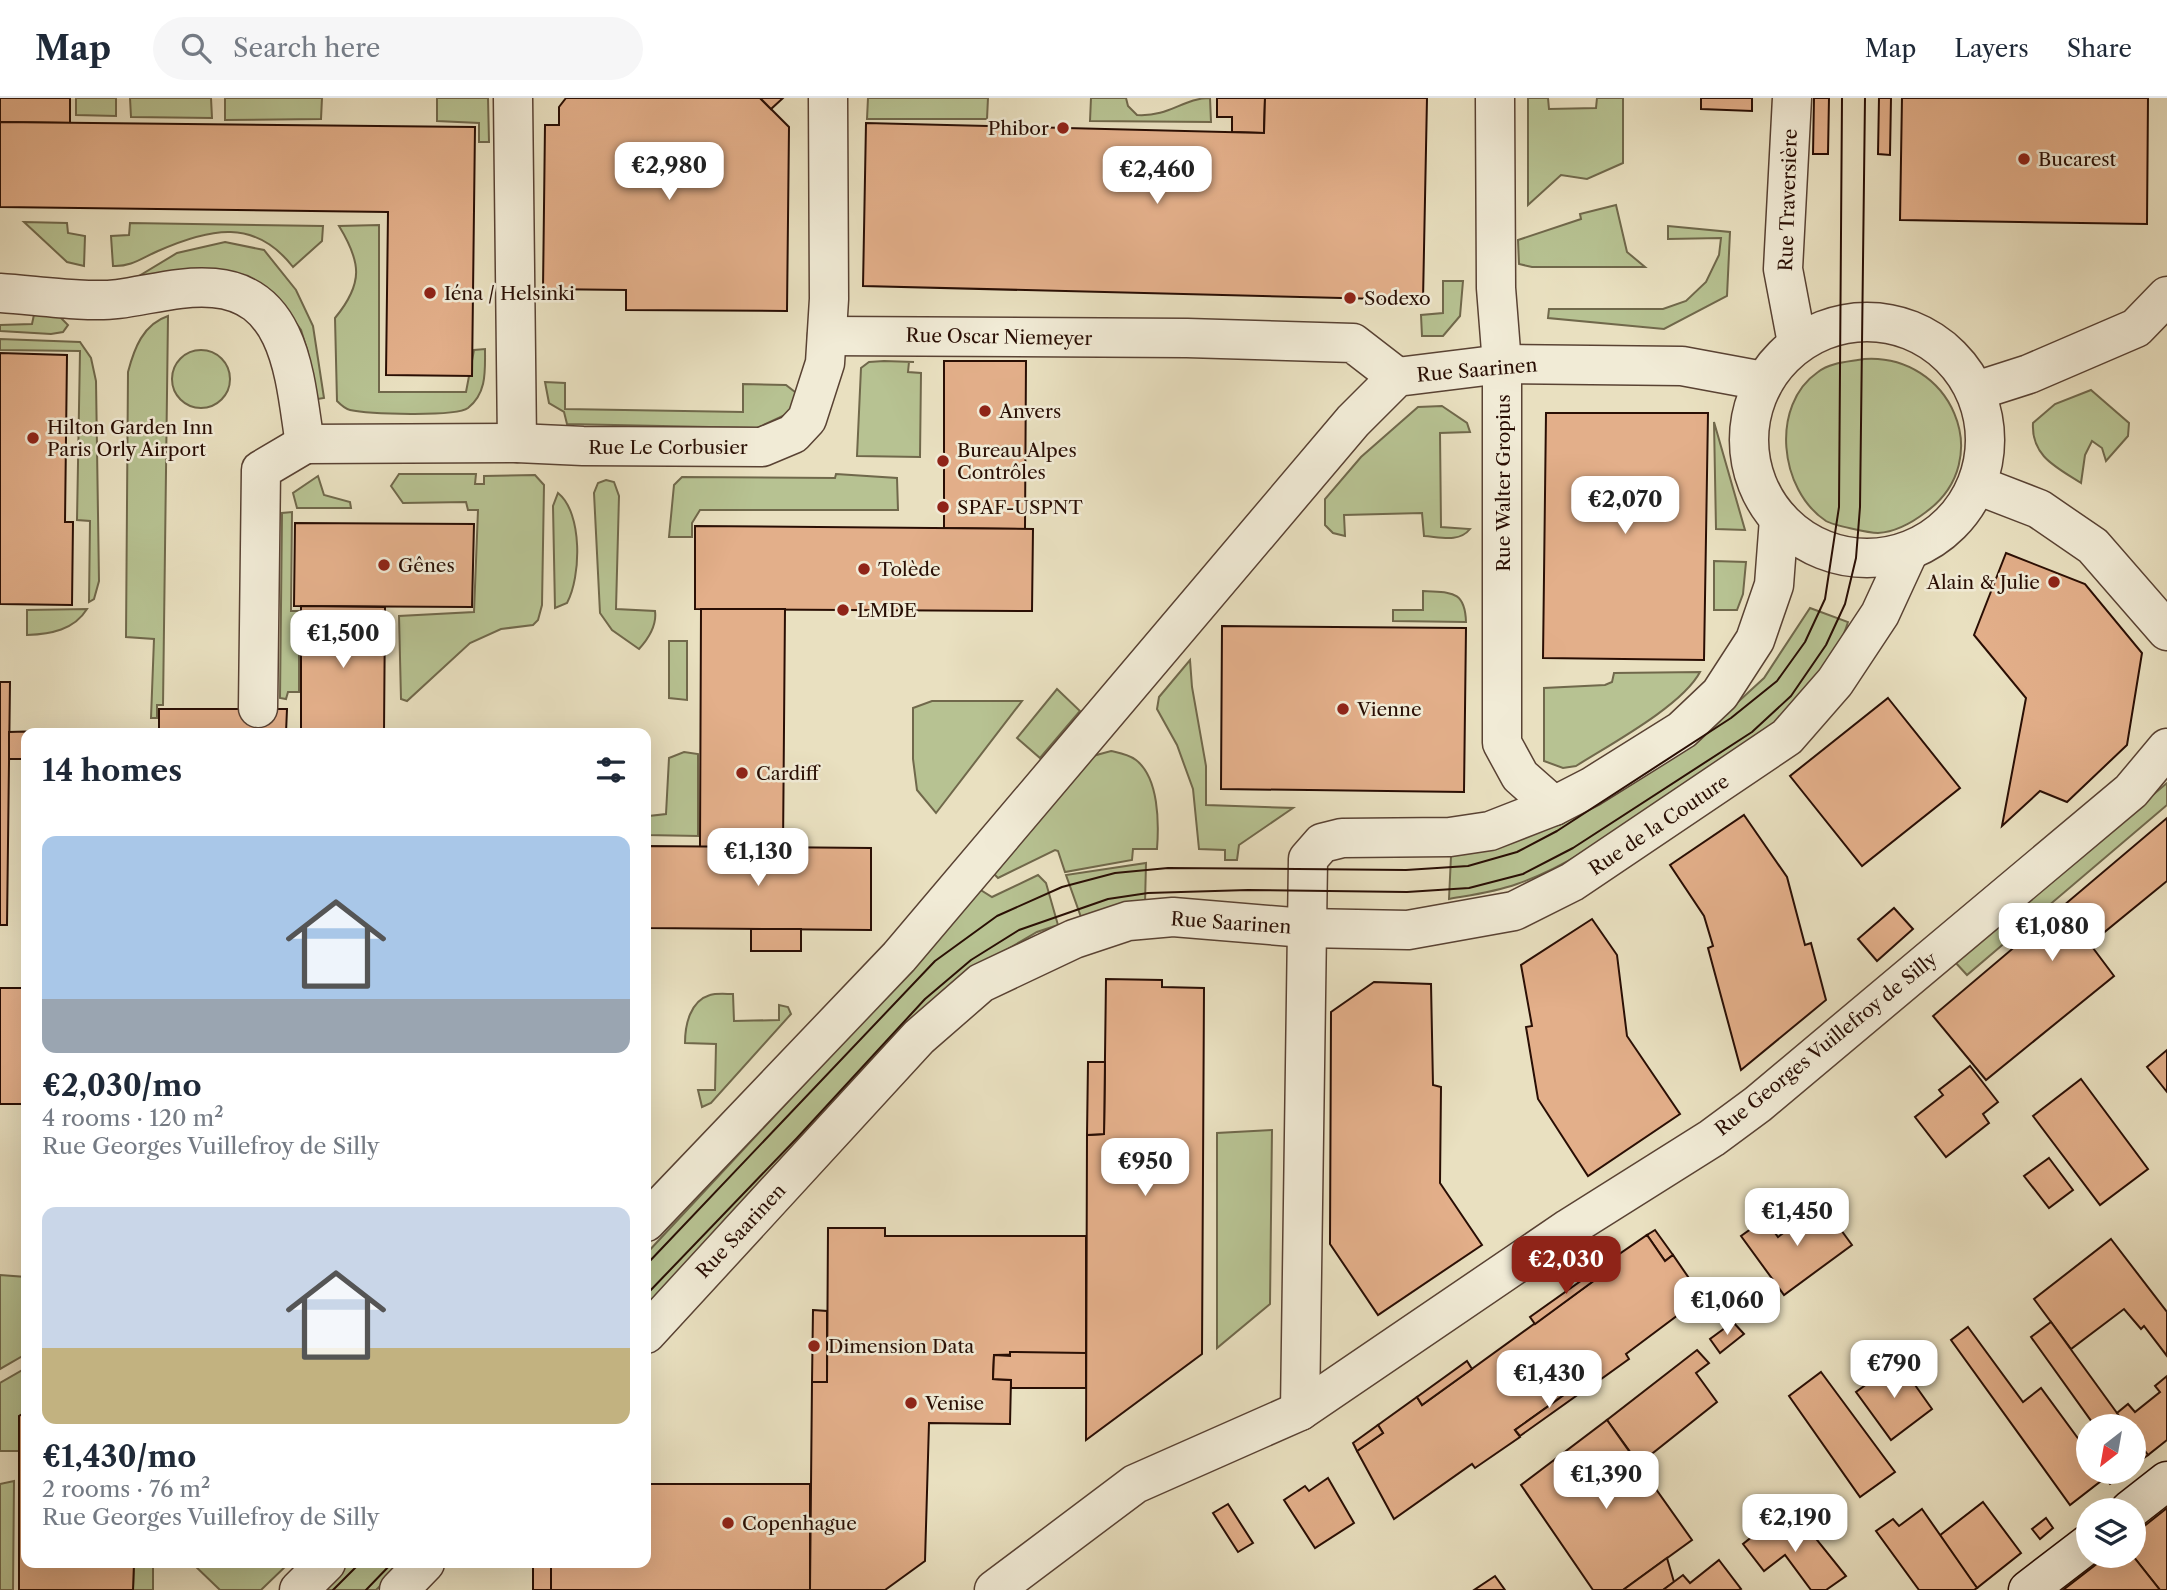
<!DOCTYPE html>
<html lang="en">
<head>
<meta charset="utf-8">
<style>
  body { margin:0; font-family:"Libre Caslon Text",serif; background:#f6f6f7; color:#1f2937; height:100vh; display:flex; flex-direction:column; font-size:26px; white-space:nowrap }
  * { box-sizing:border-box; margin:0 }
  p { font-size:23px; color:#747a83 }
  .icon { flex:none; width:38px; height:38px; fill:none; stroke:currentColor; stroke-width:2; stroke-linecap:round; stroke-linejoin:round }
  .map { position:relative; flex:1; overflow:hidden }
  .sheet { position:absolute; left:21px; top:630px; width:630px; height:840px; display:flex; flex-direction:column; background:#fff; border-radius:14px; box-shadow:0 7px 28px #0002 }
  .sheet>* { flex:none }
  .needle { width:46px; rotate:211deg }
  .fabs { position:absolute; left:2076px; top:1316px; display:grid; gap:14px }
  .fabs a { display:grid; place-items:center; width:70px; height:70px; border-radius:50%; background:#fff; box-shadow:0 7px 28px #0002; font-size:35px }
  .price { position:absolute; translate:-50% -60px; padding:0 16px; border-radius:14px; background:#fff; color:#222; font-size:23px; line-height:46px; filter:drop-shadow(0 2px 4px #0008) }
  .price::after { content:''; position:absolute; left:50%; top:42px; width:21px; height:16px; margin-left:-10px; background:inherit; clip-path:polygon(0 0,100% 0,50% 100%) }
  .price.active { background:#8f2418; color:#fff }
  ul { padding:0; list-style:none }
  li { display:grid; align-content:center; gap:14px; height:371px; padding:0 21px }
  li span { display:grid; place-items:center; height:217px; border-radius:14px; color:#555 }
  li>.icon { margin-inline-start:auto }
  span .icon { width:126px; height:126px; fill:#fffc; stroke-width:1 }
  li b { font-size:30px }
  h2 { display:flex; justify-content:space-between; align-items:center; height:84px; padding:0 21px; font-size:30px }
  header { display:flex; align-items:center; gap:42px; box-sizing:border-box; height:98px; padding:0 35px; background:#fff; border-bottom:2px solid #e0e1e3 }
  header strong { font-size:33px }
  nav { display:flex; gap:38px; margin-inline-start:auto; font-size:24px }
  .search { width:490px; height:63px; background:#f6f6f7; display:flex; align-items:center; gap:18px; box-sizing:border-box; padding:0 24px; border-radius:38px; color:#747a83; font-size:26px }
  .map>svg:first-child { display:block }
  .green { fill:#b7c292; stroke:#70684b; stroke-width:2 }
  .building { fill:#e3af8a; stroke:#290e04; stroke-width:2 }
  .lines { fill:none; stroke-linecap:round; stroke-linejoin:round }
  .street-casing { stroke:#594233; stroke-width:41 }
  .secondary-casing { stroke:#290e04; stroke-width:41 }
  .street { stroke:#f1ebd6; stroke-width:38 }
  .secondary { stroke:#f1ebd6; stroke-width:38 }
  .tram { stroke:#290e04; stroke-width:2 }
  .poi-dot { fill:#8f2418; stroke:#f1ebd6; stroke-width:2.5 }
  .labels { text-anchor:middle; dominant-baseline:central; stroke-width:5; stroke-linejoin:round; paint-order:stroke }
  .poi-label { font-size:19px; fill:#290e04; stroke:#f1ebd6; text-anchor:start }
  .street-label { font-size:19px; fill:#290e04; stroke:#f1ebd6 }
</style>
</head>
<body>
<header>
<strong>Map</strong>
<div class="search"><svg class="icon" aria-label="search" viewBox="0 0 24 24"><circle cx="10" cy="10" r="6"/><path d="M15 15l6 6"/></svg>Search here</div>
<nav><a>Map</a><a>Layers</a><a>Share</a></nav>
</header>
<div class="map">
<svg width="2167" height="1492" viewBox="0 0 2167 1492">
  <rect width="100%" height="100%" fill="#e9e0c0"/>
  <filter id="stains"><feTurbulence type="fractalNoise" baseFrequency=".00286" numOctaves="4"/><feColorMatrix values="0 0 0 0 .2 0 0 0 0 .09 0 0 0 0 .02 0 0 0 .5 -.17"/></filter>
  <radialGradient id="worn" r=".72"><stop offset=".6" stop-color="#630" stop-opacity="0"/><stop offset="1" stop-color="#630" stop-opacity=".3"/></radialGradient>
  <g class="green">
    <polygon points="76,0 116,0 116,18 76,17"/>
    <polygon points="130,0 211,0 212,20 131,19"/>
    <polygon points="225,0 322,0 321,21 225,22"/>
    <polygon points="437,0 488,0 489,44 479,44 479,25 437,23"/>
    <polygon points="868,0 988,0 987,21 867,21"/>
    <path d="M1091 0H1126L1128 8 1137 17C1170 19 1183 0 1210 0L1211 24 1090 23Z"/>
    <polygon points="1528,0 1548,0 1549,11 1596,10 1597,0 1623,0 1623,65 1587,81 1561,77 1528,107"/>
    <polygon points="1616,107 1627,154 1645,169 1532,169 1519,166 1518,142 1581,121 1580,116"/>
    <polygon points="24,124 67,125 68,135 85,138 84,168 67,164"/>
    <path d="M130 125 323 128 322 143 293 169C255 120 210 130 158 153 142 160 131 169 113 168L111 138 129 137Z"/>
    <path d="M379 127V294H466L474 252 485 251C485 273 487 295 468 310 456 319 367 316 350 312 345 311 341 307 337 303L335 220C364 185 361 164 339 128Z"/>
    <polygon points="1668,128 1730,134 1727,198 1664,231 1548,220 1549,211 1663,211 1686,203 1706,184 1719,157 1721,140 1668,141"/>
    <polygon points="225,144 264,152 296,192 313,228 324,300 311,302 308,255 301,232 285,210 167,178 139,178 177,155"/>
    <polygon points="1443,183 1463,183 1460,218 1443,238 1422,238 1421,217 1443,215"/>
    <polygon points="35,212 58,217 68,227 63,234 51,236 0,233 0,227 32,226"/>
    <path d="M168 218 163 607H157V620H151L154 541 126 539 128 274C134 251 143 226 168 218Z"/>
    <polygon points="0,241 80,244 91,260 96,283 99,483 94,501 89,504 90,423 77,422 80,253 0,252"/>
    <circle cx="201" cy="281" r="29"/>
    <path d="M1864 261C1950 255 1998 361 1926 414 1913 424 1896 434 1878 435 1869 435 1833 427 1826 423 1779 392 1770 307 1818 274 1831 264 1849 264 1864 261Z"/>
    <polygon points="884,263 914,264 909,264 908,274 921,275 920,359 857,358 861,270 869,264"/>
    <polygon points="545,284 565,285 565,311 743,314 743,286 786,287 795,294 796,305 785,317 757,330 567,326 564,314 549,305"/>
    <path d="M2091 292 2129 325 2128 338 2106 363 2102 350 2092 343 2085 357 2081 385C2056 369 2031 358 2033 325L2055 306Z"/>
    <path d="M1442 308 1467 325 1470 334 1440 335 1441 429 1470 431C1459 445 1440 439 1424 438L1422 415 1344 417 1345 438 1333 435 1325 427V401L1361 359 1418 309Z"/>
    <polygon points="1714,324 1745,432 1716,431"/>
    <polygon points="399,376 476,376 475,386 484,386 484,378 535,377 544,387 542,507 538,522 533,527 501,531 470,545 407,603 401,601 399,518 474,514 478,412 468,412 466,404 403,405 391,388"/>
    <polygon points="836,376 897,380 898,412 700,412 692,425 692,439 669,439 674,387 682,379 835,380"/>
    <polygon points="318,378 324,397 350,404 351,410 297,410 293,395"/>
    <path d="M606 382 614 384 619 398 616 511 655 513C657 527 648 541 639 551L612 532 600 515 594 395 598 385Z"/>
    <path d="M558 395C583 415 581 479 567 505L555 510 553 408Z"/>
    <polygon points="292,414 291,513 299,513 299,594 288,594 286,601 280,600 282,415"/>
    <polygon points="1714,463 1746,464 1743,496 1737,512 1714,512"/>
    <path d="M1423 493C1450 495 1465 491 1466 524L1393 523V512H1423Z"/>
    <path d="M1810 510 1848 524C1838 558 1802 605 1775 628 1747 651 1712 669 1682 689 1630 723 1576 766 1517 786 1495 794 1472 797 1449 801L1451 758 1738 604 1764 580Z"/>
    <path d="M87 511C74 532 51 536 27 537V512Z"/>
    <polygon points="669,543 687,543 687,602 669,600"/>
    <polygon points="1190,562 1192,589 1206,668 1206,707 1293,710 1239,747 1237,762 1225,762 1225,752 1199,751 1193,691 1177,647 1157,611 1159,599"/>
    <path d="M1700 574C1682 608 1609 647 1576 668L1563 670 1544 663V590L1605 587 1612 584 1614 575Z"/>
    <polygon points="1057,591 1080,613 1040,660 1017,640"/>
    <polygon points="932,603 1022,603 936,715 917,692 913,661 913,610"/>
    <path d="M1111 653C1120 655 1128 656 1136 662 1159 680 1159 725 1157 751H1133L1132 762 1065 774 1058 753 1055 752 998 780 994 776 1093 658Z"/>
    <polygon points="684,654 698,656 698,738 646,737 649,718 666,716 669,660"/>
    <polygon points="2167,685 2167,707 1967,877 1955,864"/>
    <polygon points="1146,765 1145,806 1081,819 1066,777"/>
    <polygon points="1038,777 1046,785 1058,827 1037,834 984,865 651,1205 646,1189 646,1156 918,864 979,791 992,799"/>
    <path d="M733 896 734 923 779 922V907L788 909 791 916 711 1005 702 1009 698 992H715L716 946 685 945C685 927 690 903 710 897 716 895 726 896 733 896Z"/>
    <polygon points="1272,1032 1270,1206 1217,1250 1217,1035"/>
    <polygon points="0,1177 26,1179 26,1256 0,1271"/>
    <polygon points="26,1270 26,1314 19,1318 19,1353 0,1353 0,1285"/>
    <polygon points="14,1383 13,1492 0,1492 0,1386"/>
    <polygon points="134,1465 153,1465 153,1492 133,1492"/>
    <polygon points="192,1465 289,1465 261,1492 220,1492"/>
    <polygon points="346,1465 404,1465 376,1492 318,1492"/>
  </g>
  <g class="building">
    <polygon points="0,0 70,0 70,25 0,24"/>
    <polygon points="566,0 760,0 789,29 787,213 626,212 626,192 543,191 545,27 559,27 559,9"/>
    <polygon points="760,0 783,0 771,11"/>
    <polygon points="1217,0 1265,0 1264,35 1232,34 1232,19 1217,19"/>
    <polygon points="1265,0 1427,0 1423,202 863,188 866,25 1264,35"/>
    <polygon points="1701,0 1752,0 1752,13 1701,11"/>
    <polygon points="1814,0 1829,0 1828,56 1813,56"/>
    <polygon points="1879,0 1891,0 1890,57 1878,56"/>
    <polygon points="1902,0 2148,0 2147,126 1900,122"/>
    <polygon points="0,24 475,29 472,278 386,277 388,114 0,109"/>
    <polygon points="0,255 67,257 65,424 73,424 72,507 0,506"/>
    <polygon points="944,263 1026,263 1025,431 944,430"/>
    <polygon points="1546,315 1708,315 1704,562 1543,560"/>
    <polygon points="295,425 474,426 472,509 294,508"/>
    <polygon points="695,428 1033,431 1032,513 695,511"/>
    <polygon points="2006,455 2085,486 2142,555 2127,647 2067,704 2040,693 2002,728 2026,600 1974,537"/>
    <polygon points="301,508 385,509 384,635 301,635"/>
    <polygon points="701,511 785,511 783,750 700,749"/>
    <polygon points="1222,528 1466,530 1464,694 1221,691"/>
    <polygon points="0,584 10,584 7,827 0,827"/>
    <polygon points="1888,600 1960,690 1862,768 1790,678"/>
    <polygon points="159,611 287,611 286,635 159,635"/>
    <polygon points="44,633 26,635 26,661 9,661 9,634"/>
    <polygon points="1744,717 1787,779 1805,847 1811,845 1826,902 1741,972 1708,850 1713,848 1704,818 1670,767"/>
    <polygon points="2167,720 2167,783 2090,846 2114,878 1986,982 1933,918"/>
    <polygon points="646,748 871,750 871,832 646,830"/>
    <polygon points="1894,810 1913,831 1877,863 1858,841"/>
    <polygon points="1592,821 1617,857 1627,938 1680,1016 1588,1078 1538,1001 1526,929 1532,928 1521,867"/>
    <rect x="751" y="831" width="50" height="22"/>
    <polygon points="1106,881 1162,882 1162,889 1204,890 1202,1256 1086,1342 1087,1037 1104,1036"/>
    <polygon points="1374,884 1431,886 1433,987 1441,989 1440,1085 1482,1147 1378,1217 1330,1146 1331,914"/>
    <rect x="0" y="890" width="26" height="116"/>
    <polygon points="2167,952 2167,994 2147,969"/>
    <polygon points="1088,964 1105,964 1104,1036 1087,1037"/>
    <polygon points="1970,968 1998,1004 1983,1016 1989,1025 1946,1059 1915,1019 1943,997 1939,992"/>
    <polygon points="2081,981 2148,1071 2100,1107 2033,1018"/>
    <polygon points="2049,1060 2073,1092 2049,1110 2024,1078"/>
    <polygon points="1822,1106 1852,1147 1784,1197 1741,1138 1765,1121 1778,1139"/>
    <polygon points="828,1130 885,1130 885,1138 1086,1138 1086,1255 994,1257 993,1281 1011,1282 1010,1326 929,1325 925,1463 885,1492 810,1492 812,1284 827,1284"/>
    <polygon points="1655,1132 1673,1157 1665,1163 1647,1137"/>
    <polygon points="1647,1137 1665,1163 1673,1157 1702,1199 1626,1256 1629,1261 1583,1294 1578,1287 1515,1332 1520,1339 1475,1370 1472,1366 1394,1421 1357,1353 1383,1335 1378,1327 1417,1299 1422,1307 1603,1176 1599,1170"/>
    <polygon points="2111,1141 2167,1214 2167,1258 2144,1228 2141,1231 2124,1211 2071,1251 2034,1201"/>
    <polygon points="1599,1170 1603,1176 1535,1226 1530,1219"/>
    <polygon points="813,1212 827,1213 827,1284 812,1284"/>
    <polygon points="1733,1224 1744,1236 1720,1255 1710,1241"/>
    <polygon points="2051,1224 2117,1315 2126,1328 2092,1328 2094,1327 2031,1239"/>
    <polygon points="1968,1229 2023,1304 2041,1290 2088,1354 2088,1374 2126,1374 2110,1386 2105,1380 2070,1407 1951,1242"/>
    <polygon points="1697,1252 1709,1265 1696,1275 1717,1304 1639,1366 1607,1322"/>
    <polygon points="1010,1254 1086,1255 1086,1290 1011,1290 1011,1282 993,1281 994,1257 1010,1258"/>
    <polygon points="1467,1263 1472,1271 1422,1307 1417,1299"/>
    <polygon points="1898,1263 1932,1311 1891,1342 1856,1294"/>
    <polygon points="1821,1274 1895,1374 1860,1399 1789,1298"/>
    <polygon points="2167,1278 2167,1342 2148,1357 2133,1338 2133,1328 2126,1328 2117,1315 2128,1306 2135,1314 2160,1294 2155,1288"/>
    <polygon points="1578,1287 1583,1293 1520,1338 1515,1332"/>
    <polygon points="26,1314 26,1465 134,1465 133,1492 19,1492 19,1318"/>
    <polygon points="1607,1322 1692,1442 1623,1492 1593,1492 1521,1387"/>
    <polygon points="1378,1327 1383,1335 1357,1353 1353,1345"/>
    <polygon points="2133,1338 2148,1357 2133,1368"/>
    <polygon points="1328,1380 1354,1425 1315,1450 1284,1402 1305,1388 1309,1393"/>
    <polygon points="646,1386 810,1386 810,1492 551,1492 551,1465 646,1465"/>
    <polygon points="1983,1404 2021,1455 1977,1490 1939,1438"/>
    <polygon points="1228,1406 1253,1445 1238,1454 1213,1415"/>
    <polygon points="2167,1410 2167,1492 2160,1492 2133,1458 2133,1437"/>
    <polygon points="1922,1411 1977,1490 1974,1492 1919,1492 1876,1433 1893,1421 1899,1428"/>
    <polygon points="1760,1420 1777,1440 1801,1422 1846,1478 1826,1492 1811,1492 1785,1457 1764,1473 1743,1446 1754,1437 1748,1430"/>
    <polygon points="2046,1420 2053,1430 2040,1441 2032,1431"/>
    <polygon points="2107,1458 2133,1458 2160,1492 2063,1492"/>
    <polygon points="1667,1460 1674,1484 1663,1492 1623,1492"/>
    <polygon points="1719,1462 1741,1491 1739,1492 1663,1492 1683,1477 1690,1485"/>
    <rect x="533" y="1465" width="18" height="27"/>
    <polygon points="1495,1478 1505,1492 1474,1492"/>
  </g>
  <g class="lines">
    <g class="street-casing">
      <g id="street">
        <polyline points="513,0 517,345"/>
        <polyline points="1495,0 1496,190 1502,266 1502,645 1520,678 1554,708"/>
        <polyline points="1792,0 1783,171 1797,245"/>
        <path d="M0 195C34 197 86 205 118 201 149 197 182 187 214 190 293 197 295 285 305 346"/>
        <circle cx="1867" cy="342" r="118"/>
        <polyline points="827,238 1187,240 1353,245 1397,279"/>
        <polyline points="1976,293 2029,276 2136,230 2167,198"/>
        <polyline points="305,346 517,345 583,348 762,349 793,336 807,321 825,265 829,201 828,0"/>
        <polyline points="1977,387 2039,411 2093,448 2167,533"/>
        <polyline points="258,610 261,372 305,346"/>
        <polyline points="646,1124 899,859 1353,323 1397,279 1502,266 1682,268 1763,283"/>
        <polyline points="646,1236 919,939 981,885 1074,841 1128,823 1173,819 1305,830 1408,832 1514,813 1572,784 1787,639 1835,584 1880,516 1909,453"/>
        <polyline points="1300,1313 1308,761 1322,745 1342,740 1450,739 1490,733 1554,708 1591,689 1682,632 1720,596 1755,542 1774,487 1779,421"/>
        <polyline points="299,1492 326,1465"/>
        <polyline points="399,1492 425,1465"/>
        <polyline points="994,1492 1135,1386 1300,1313 1569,1130 1712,1040 1758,1006 2131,693 2167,650"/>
      </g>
    </g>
    <g class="secondary-casing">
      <g id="secondary">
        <polyline points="2130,1412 2167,1383"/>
        <polyline points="2028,1492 2088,1446"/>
      </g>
    </g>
    <use href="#street" class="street"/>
    <use href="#secondary" class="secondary"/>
    <g class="tram">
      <polyline points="646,1167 935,863 997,818 1062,789 1115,775 1168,770 1406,772 1468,768 1517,754 1557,733 1731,620 1777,583 1805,544 1825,501 1839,409 1842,0"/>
      <polyline points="646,1197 797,1040 925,901 971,862 1019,832 1108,801 1148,795 1248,792 1407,794 1469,790 1523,776 1573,750 1752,634 1791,598 1826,547 1845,506 1856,460 1860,409 1865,0"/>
      <polyline points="333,1492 360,1465"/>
      <polyline points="366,1492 392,1465"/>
    </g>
  </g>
  <g class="poi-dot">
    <circle cx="1063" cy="30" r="7"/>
    <circle cx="2024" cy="61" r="7"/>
    <circle cx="430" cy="195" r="7"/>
    <circle cx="1350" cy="200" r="7"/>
    <circle cx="985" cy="313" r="7"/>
    <circle cx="33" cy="340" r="7"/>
    <circle cx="943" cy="363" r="7"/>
    <circle cx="943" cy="409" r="7"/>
    <circle cx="384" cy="467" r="7"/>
    <circle cx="864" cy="471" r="7"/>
    <circle cx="2054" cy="484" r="7"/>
    <circle cx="843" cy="512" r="7"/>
    <circle cx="1343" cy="611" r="7"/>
    <circle cx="742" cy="675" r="7"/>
    <circle cx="814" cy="1248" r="7"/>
    <circle cx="911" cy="1305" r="7"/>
    <circle cx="728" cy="1425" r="7"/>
  </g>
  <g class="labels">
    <g class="poi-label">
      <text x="1049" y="30" text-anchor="end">Phibor</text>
      <text x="2038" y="61">Bucarest</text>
      <text x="444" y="195">Iéna / Helsinki</text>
      <text x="1364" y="200">Sodexo</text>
      <text x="999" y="313">Anvers</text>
      <text x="47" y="329">Hilton Garden Inn<tspan x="47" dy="22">Paris Orly Airport</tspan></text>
      <text x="957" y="352">Bureau Alpes<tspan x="957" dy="22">Contrôles</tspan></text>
      <text x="957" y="409">SPAF-USPNT</text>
      <text x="398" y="467">Gênes</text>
      <text x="878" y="471">Tolède</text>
      <text x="2040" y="484" text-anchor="end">Alain &amp; Julie</text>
      <text x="857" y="512">LMDE</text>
      <text x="1357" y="611">Vienne</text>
      <text x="756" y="675">Cardiff</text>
      <text x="828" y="1248">Dimension Data</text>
      <text x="925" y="1305">Venise</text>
      <text x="742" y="1425">Copenhague</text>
    </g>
    <g class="street-label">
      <text transform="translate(1788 102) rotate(-88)">Rue Traversière</text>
      <text transform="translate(999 239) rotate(1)">Rue Oscar Niemeyer</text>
      <text transform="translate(1477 272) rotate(-5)">Rue Saarinen</text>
      <text x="668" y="349">Rue Le Corbusier</text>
      <text transform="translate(1503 385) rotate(-90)">Rue Walter Gropius</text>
      <text transform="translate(1659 727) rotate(-34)">Rue de la Couture</text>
      <text transform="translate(1231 825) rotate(4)">Rue Saarinen</text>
      <text transform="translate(1826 946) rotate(-39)">Rue Georges Vuillefroy de Silly</text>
      <text transform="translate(741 1133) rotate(-47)">Rue Saarinen</text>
    </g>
  </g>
  <rect width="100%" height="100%" filter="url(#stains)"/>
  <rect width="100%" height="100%" fill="url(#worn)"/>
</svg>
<div class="fabs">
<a><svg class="needle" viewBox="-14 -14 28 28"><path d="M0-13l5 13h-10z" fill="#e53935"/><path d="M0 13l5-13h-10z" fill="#747a83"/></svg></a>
<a><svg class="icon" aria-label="layers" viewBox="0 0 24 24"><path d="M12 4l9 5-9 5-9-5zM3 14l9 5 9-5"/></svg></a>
</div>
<b class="price" style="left:669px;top:104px">€2,980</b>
<b class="price" style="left:1157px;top:108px">€2,460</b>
<b class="price" style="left:1625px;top:438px">€2,070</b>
<b class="price" style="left:343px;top:572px">€1,500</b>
<b class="price" style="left:758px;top:790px">€1,130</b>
<b class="price" style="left:2052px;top:865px">€1,080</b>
<b class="price" style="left:1145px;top:1100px">€950</b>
<b class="price" style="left:1797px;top:1150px">€1,450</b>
<b class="price active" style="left:1566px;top:1198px">€2,030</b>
<b class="price" style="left:1727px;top:1239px">€1,060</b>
<b class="price" style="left:1894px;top:1302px">€790</b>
<b class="price" style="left:1549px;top:1312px">€1,430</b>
<b class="price" style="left:1606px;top:1413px">€1,390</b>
<b class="price" style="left:1795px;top:1456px">€2,190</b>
<section class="sheet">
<h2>14 homes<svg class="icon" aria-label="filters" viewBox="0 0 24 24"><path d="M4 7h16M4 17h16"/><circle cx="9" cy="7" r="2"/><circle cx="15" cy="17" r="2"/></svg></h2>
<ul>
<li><span style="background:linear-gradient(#a9c7e8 75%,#9aa5b1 0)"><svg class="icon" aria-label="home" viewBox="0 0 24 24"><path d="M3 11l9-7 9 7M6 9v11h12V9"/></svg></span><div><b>€2,030/mo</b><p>4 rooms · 120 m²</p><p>Rue Georges Vuillefroy de Silly</p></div></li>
<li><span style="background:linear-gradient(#c9d6e8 65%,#c2b280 0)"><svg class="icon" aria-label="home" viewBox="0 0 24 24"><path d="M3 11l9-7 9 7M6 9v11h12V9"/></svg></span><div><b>€1,430/mo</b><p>2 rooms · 76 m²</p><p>Rue Georges Vuillefroy de Silly</p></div></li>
</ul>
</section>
</div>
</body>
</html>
